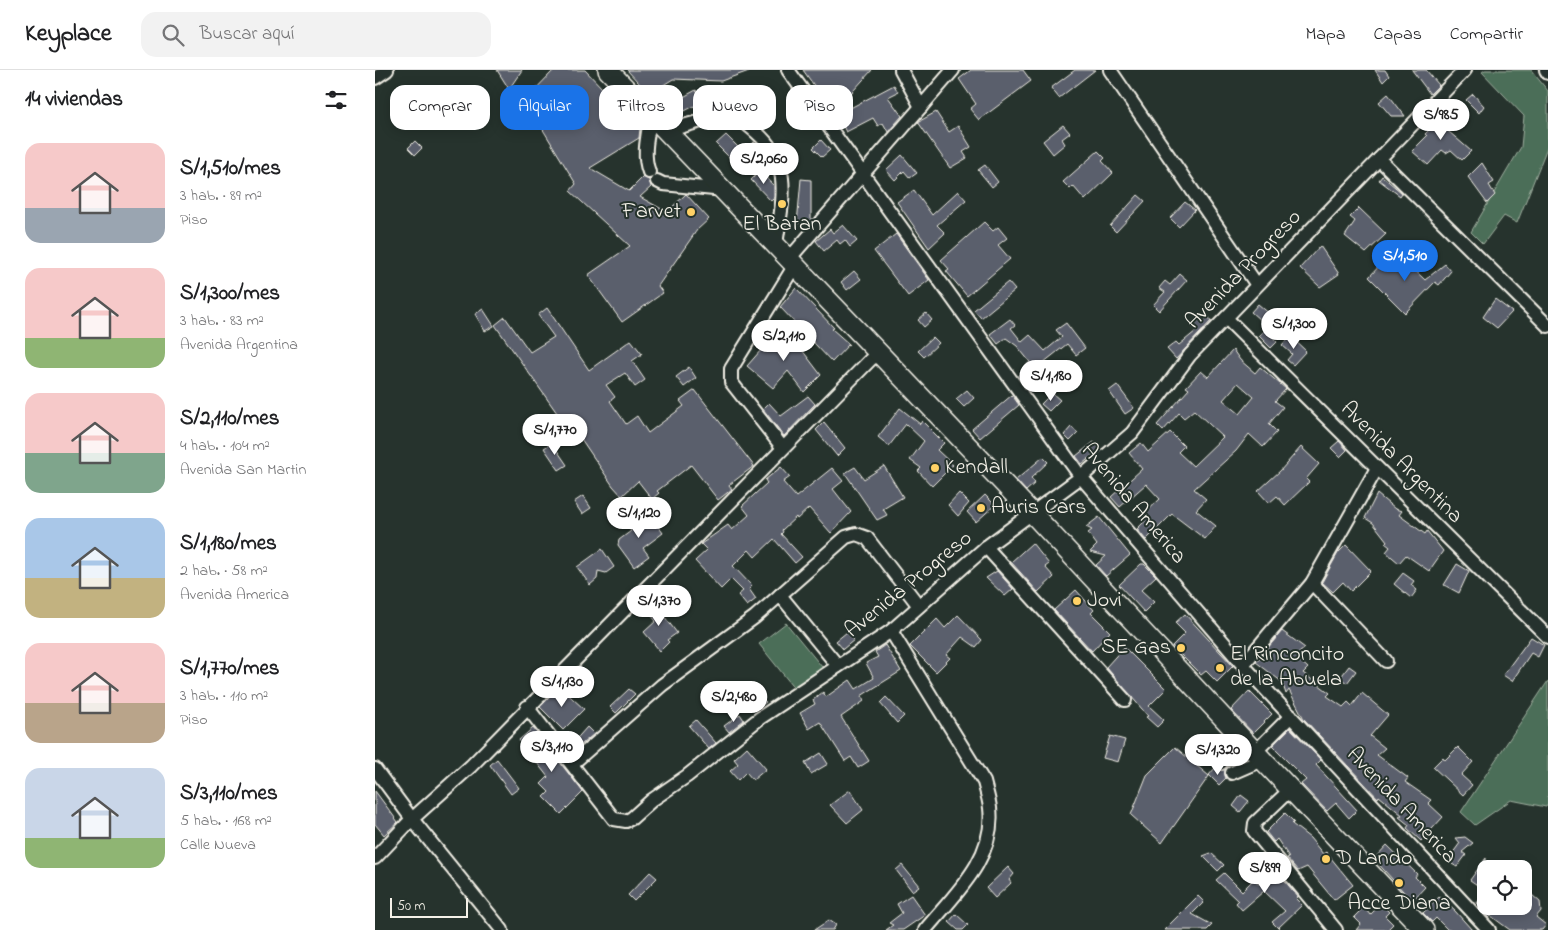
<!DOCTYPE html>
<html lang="es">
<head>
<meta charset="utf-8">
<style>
  body { margin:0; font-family:"Indie Flower",sans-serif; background:#f2f2f2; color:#202124; height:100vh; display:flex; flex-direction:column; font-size:19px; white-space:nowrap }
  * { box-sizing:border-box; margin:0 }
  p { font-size:16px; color:#757577 }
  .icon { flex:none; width:28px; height:28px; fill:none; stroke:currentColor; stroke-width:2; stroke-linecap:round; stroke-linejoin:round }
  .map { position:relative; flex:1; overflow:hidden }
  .details { display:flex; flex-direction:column; background:#fff; width:375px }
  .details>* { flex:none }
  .banner { position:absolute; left:15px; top:15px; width:475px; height:45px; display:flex; gap:10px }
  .fabs { position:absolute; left:1102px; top:790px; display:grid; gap:10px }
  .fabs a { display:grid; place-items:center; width:55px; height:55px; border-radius:10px; background:#fff; box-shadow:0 2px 12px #0003; font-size:25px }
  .scale { position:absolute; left:15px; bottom:12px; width:78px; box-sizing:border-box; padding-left:5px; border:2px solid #f4f1e8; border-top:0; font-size:14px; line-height:18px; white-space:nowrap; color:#f4f1e8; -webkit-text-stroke:4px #26332d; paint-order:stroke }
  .price { position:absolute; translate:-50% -42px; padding:0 11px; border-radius:18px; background:#fff; color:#222; font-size:16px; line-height:32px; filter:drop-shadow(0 1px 2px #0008) }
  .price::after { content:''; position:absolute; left:50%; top:30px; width:15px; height:11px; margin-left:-8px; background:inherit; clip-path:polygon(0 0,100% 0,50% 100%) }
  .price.on { background:#1a73e8; color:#fff }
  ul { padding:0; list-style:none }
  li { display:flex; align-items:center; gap:15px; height:125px; padding:0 25px }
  li span { display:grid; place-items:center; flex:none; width:140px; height:100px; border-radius:15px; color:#555 }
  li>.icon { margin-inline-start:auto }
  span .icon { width:60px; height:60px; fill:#fffc; stroke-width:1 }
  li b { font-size:21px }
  h2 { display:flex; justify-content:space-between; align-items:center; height:60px; padding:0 25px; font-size:21px }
  .pill { padding:0 18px; border-radius:15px; background:#fff; box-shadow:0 2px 12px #0003; font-size:18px; line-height:45px }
  .pill.on { background:#1a73e8; color:#fff }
  header { display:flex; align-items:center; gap:30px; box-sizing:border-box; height:70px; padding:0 25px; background:#fff; border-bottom:1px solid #e0e0e0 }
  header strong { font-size:24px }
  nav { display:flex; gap:28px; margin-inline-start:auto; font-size:18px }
  .search { width:350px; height:45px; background:#f2f2f2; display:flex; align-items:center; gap:12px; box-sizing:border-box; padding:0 18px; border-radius:15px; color:#757577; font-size:19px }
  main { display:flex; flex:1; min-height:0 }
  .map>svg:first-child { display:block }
  .green { fill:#4c6e59; stroke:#a0b0a0 }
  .building { fill:#5a5e6c; stroke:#f4f1e8; fill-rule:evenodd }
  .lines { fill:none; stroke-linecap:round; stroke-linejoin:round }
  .minor-casing { stroke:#f4f1e8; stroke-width:16 }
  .highway-casing { stroke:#f4f1e8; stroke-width:22 }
  .minor { stroke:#26332d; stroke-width:12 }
  .highway { stroke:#26332d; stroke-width:19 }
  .poi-dot { fill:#ffd166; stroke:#26332d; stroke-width:2 }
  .labels { text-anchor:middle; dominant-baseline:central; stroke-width:4; stroke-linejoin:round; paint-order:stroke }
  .poi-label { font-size:22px; fill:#f4f1e8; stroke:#26332d; text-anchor:start }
  .street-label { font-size:22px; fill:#f4f1e8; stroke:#26332d }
</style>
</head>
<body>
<header>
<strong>Keyplace</strong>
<div class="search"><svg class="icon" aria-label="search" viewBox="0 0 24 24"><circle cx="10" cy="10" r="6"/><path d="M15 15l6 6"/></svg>Buscar aquí</div>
<nav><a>Mapa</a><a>Capas</a><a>Compartir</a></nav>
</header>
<main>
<section class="details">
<h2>14 viviendas<svg class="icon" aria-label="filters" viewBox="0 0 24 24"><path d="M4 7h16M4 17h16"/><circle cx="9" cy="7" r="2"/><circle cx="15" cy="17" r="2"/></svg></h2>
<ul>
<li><span style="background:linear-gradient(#f6c9c9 65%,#9aa5b1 0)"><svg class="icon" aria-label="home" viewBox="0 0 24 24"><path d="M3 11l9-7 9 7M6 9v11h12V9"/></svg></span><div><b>S/1,510/mes</b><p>3 hab. · 89 m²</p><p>Piso</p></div></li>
<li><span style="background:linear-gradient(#f6c9c9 70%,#8fb573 0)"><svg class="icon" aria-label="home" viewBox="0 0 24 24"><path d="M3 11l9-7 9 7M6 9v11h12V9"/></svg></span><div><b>S/1,300/mes</b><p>3 hab. · 83 m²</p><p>Avenida Argentina</p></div></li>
<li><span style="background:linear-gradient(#f6c9c9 60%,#7fa58c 0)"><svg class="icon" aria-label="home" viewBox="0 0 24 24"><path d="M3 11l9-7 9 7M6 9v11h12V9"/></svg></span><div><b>S/2,110/mes</b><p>4 hab. · 104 m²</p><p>Avenida San Martin</p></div></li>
<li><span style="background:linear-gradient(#a9c7e8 60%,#c2b280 0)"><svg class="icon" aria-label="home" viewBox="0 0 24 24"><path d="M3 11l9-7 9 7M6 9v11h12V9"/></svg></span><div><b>S/1,180/mes</b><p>2 hab. · 58 m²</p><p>Avenida America</p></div></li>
<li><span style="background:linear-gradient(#f6c9c9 60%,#b9a48a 0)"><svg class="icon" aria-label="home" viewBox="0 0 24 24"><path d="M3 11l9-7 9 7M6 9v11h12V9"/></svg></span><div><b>S/1,770/mes</b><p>3 hab. · 110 m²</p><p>Piso</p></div></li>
<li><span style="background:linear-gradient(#c9d6e8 70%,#8fb573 0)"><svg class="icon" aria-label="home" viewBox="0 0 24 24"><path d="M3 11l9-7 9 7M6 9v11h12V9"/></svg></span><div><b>S/3,110/mes</b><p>5 hab. · 168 m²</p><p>Calle Nueva</p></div></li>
</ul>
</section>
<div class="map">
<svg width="1173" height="860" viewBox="0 0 1173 860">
  <rect width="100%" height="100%" fill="#26332d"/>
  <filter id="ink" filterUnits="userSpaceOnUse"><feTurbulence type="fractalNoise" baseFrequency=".02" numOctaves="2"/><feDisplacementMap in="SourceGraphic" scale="10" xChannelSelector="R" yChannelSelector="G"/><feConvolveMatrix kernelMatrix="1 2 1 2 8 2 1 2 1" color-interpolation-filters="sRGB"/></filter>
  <g filter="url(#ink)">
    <g class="green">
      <polygon points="1110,0 1156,0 1173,21 1173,75 1142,153 1129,146 1108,174 1096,162 1146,77 1149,46 1107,2"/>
      <polygon points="411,553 447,597 420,619 384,574"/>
      <polygon points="1173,611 1173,734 1171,737 1136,730 1100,755 1086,742"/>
    </g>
    <g class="building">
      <polygon points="122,0 147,0 134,19"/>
      <polygon points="179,0 210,0 265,58 264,68 215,98 254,121 268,107 274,110 276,117 265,127 292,142 311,124 334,149 322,160 283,216 288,223 247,252 213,205 255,176 195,121 201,114 150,30"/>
      <polygon points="252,0 373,0 374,1 346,11 298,9 274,24"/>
      <polygon points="428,0 497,0 460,41 458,36 455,38"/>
      <polygon points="596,0 648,0 656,11 604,50 595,39 601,34 584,9"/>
      <polygon points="700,0 720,0 684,28 676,18"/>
      <polygon points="1000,0 1010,0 1014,6 1008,12"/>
      <polygon points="1037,0 1051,0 1064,15 1055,24"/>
      <polygon points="519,15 523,22 513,27 527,46 513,62 508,53 503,56 498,48 471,62 462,45"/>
      <polygon points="321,20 327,32 298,47 292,36"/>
      <polygon points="1013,24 1030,46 1016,46 1004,32"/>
      <polygon points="1098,24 1109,36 1104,43 1091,30"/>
      <polygon points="1073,41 1084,51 1073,61 1096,81 1087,90 1076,80 1071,83 1067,80 1053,95 1037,81 1052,66 1050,64"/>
      <polygon points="561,42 574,62 583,56 596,77 588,82 592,88 575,98 543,52"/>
      <polygon points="688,55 695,63 687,69 690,74 678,84 668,71"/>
      <polygon points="351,65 372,86 362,95 341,74"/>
      <polygon points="446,70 455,80 447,87 438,78"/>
      <polygon points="40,71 47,78 40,85 33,78"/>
      <polygon points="379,72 394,91 395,95 390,100 371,80"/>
      <polygon points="723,81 730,88 727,91 738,103 710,130 698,116 695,119 688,112"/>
      <polygon points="527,85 542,103 535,108 529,101 520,110 511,100"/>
      <polygon points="1107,93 1119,112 1114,115 1120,125 1112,133 1093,107"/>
      <polygon points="610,95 623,112 617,117 603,100"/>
      <polygon points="385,101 399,116 399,128 396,131 376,110"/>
      <polygon points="1007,106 1027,123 1025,126 1004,110"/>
      <polygon points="426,109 436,110 436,151 422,154"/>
      <polygon points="539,120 557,145 583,121 591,130 562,155 570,163 554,178 522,132"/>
      <polygon points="763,125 770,131 741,162 735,156"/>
      <polygon points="810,132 820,140 804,157 795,148"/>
      <polygon points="984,138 1011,164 991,183 970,166 980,151 975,147"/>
      <polygon points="609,152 618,161 623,157 632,168 623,175 635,189 592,226 571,201 574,199 566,190"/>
      <polygon points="468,155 482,171 475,177 470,170 465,174 462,170 449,181 441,171 455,159 458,163"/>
      <polygon points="521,164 554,210 533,226 499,181"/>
      <polygon points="945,176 964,204 945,217 925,198"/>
      <polygon points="1026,187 1050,210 1070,194 1076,201 1064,215 1060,212 1030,243 994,207 1010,190 1015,197"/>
      <polygon points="479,201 486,209 472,220 466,212"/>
      <polygon points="805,204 812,210 784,241 778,235 790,222 784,218 790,211 795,215"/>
      <polygon points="633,212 640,220 606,248 599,240"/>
      <polygon points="421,218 459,258 457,259 474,274 457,292 405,237"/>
      <polygon points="1120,229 1137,242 1122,258 1108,247"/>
      <polygon points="883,234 902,250 895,259 876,242"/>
      <polygon points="172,238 214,300 256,270 267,284 257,291 270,310 260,317 250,303 231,315 240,327 235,331 251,354 262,346 273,363 309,336 305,331 320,320 379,396 354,415 357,419 343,430 316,395 282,421 284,423 277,429 263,411 247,426 238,416 198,357 194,360 120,255 130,247 155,282 179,267 163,245"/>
      <polygon points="108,239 119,256 110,261 100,244"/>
      <polygon points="551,243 557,250 549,257 543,250"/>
      <polygon points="832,244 836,251 801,289 792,279 801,272 804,275 821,261 817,255"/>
      <polygon points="635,249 640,255 636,258 647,272 655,265 670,281 687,267 681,260 691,253 710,278 701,285 692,274 654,304 649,297 655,292 642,276 631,268 623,274 615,264"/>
      <polygon points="408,255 446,305 429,322 413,301 398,318 372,296"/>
      <polygon points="890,259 902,272 896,278 884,266"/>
      <polygon points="915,266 931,281 918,295 912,290 917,284 907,275"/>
      <polygon points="558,267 564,273 549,287 543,281"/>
      <path d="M858 280 865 290 880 303 885 297 911 319 900 331 908 337 894 354 902 362 888 377 874 364 861 381 819 419 831 429 821 440 841 456 830 469 797 444 771 470 762 459 770 451 766 447 785 429 771 414 745 437 736 427 767 399 754 383 766 373 773 382 795 362 809 376 803 382 818 396 848 367 819 340 809 348 804 343 788 361 782 355 814 319 811 317 826 301 833 307ZM863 313 879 327 865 344 848 330Z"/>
      <polygon points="314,297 321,308 309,317 301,307"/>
      <polygon points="742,315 759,338 750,344 734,321"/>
      <polygon points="592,320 599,328 589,337 581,329"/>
      <polygon points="677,323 685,330 674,341 666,334"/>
      <polygon points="637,325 644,335 605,368 597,359"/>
      <polygon points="433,326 440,334 409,366 388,339 394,333 406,346"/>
      <polygon points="525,338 545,354 547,351 569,373 562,380 578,395 557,416 543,401 546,398 535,390 549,371 531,354 514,376 503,367"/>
      <polygon points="449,352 470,378 462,386 441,360"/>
      <polygon points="696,357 703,363 695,371 689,365"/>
      <polygon points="964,371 972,380 965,387 956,378"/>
      <polygon points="719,372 726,379 707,394 701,386"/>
      <polygon points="177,373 192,395 184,400 169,378"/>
      <polygon points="926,377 944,394 931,409 934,412 910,435 902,426 894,433 883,421 905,401"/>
      <polygon points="668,387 673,392 656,408 660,413 651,421 641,410"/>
      <polygon points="509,396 528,427 508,439 512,445 502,450 470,403 480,397 489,409"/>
      <polygon points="406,397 415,407 408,412 421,427 457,398 468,411 458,419 476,442 456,463 434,438 422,449 421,447 407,460 408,462 406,464 427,487 420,493 399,469 380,487 374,480 358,496 377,516 374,519 381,529 372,536 363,525 368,521 356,509 346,519 320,491 332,480 326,474 353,455 357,460 374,445 367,436 392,413 390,410"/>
      <polygon points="584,423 594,433 583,446 573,435"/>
      <polygon points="1002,424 1020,439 1027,441 1024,445 1050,464 1052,461 1068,481 1054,501 1031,485 1024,493 1011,482 1015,477 1010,473 1012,471 998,453 990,448"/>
      <polygon points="610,425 620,435 601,452 592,442"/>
      <polygon points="208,426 216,438 207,444 199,432"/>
      <polygon points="273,442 288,463 268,478 274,486 259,497 243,475 244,470 256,461 253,457"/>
      <polygon points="724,447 755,485 731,506 721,495 731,486 715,482 722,475 713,463 717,460 711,457"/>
      <polygon points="657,473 674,494 670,497 679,507 663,522 636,492"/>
      <polygon points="971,475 996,501 976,521 968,512 958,522 947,512 963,483"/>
      <polygon points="227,479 239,497 231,503 223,501 222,509 215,515 202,497"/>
      <polygon points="766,494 769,494 781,506 766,520 779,532 769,542 744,515"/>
      <polygon points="1082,494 1094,501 1084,523 1069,515"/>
      <polygon points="622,501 638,519 630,526 611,508"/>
      <polygon points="1028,503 1039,511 1036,515 1042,520 1036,528 1019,514"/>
      <polygon points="701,520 719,540 716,543 735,562 717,581 679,540"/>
      <polygon points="276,529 302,563 292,570 294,572 285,581 269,562 281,551 268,535"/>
      <polygon points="810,544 858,596 842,612 831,601 826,605 797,576 810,563 800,553"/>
      <polygon points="583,545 607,570 601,577 587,567 571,585 575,588 561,602 535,576 562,549 570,558"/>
      <polygon points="907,561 930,578 924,583 927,585 924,590 933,598 928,603 955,623 952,626 968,637 973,632 977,636 987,623 1013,645 995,666 1010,678 1002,685 1033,708 1030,712 1056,730 1053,733 1068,747 1046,771 1032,758 1034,755 1024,747 1027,745 1004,726 1003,728 929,649 914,620 911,624 907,612 881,592"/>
      <polygon points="472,562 479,570 468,579 461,571"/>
      <polygon points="1156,567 1169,575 1163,587 1156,583 1137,611 1128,605"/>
      <polygon points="510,575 526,601 486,626 489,631 466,647 494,691 483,698 476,687 470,691 445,652 434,659 425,643 440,634 438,630 448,622 451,627 475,610 481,619 499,608 491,593 503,587 500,582"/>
      <polygon points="749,577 791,619 774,636 789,650 782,657 771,647 773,646 731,597"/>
      <polygon points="974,596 981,601 972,613 965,608"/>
      <polygon points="185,617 209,639 188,660 165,637"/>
      <polygon points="254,619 260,624 241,643 235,637"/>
      <polygon points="874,621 897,644 878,663 856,640"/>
      <polygon points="384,625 391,632 384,638 378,631"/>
      <polygon points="511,627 529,646 522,653 505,633"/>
      <polygon points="365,644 369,650 354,662 349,656"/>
      <polygon points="321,650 341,673 334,679 314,656"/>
      <polygon points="212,657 219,664 202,678 197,674"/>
      <polygon points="158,658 208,722 186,744 169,727 174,722 166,714 173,707 144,670"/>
      <polygon points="915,658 946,690 941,695 982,740 974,748 961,733 952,741 926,714 931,710 897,676"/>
      <polygon points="735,666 750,670 743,692 728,688"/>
      <polygon points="372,677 391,699 378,710 371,702 363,710 355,701 363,694 359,689"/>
      <polygon points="800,677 834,706 787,773 756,745 772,705"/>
      <polygon points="1083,677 1098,692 1086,705 1097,715 1088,725 1058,697 1068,687 1070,690"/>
      <polygon points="446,683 453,694 436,704 430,693"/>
      <polygon points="122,689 144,718 136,724 115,695"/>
      <polygon points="840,698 850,700 851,708 844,715 834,705"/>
      <polygon points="475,720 488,740 472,753 455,735"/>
      <polygon points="0,721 23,752 9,765 0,754"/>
      <polygon points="866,725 874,731 865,742 858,736"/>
      <polygon points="910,743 919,752 917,754 935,768 948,784 951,782 978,815 959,830 932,797 923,801 912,788 914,787 902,769 899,772 891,762"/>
      <polygon points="1090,767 1098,773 1087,782 1091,785 1082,797 1072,791 1085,773 1081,768"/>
      <polygon points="1012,775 1042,804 1040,807 1050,817 1037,831 999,789"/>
      <polygon points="836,783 849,795 843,801 828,786"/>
      <polygon points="1111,788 1111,836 1149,836 1149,818 1165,832 1166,841 1161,847 1171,855 1167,860 1135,860 1116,846 1114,848 1107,841 1109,839 1102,833 1111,821 1095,810"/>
      <polygon points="527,795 544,816 537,821 521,800"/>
      <polygon points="633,797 639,804 634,810 636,813 620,828 611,818"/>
      <polygon points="900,799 923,827 921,829 927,835 903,858 897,852 910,841 889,821 867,840 861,833 863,831 841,810 849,803 867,821 880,808 883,814 888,812"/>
      <polygon points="275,802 282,808 259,831 253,825"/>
      <polygon points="536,825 550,845 528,860 511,860 518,855 514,853 527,843 522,834"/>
      <polygon points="823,826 829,832 817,844 837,855 832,860 789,860"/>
      <polygon points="1064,827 1080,841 1097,860 1073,860 1061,848 1057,852 1048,843"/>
      <polygon points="1006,834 1014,842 1010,846 1018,854 1012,860 981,860 986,854 979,847 989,837 995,845"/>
      <polygon points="581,844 593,855 588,860 583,860 574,852"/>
      <polygon points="454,850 461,855 458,860 439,860"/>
    </g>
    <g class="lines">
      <g class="minor-casing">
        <g id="minor">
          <polyline points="413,0 706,407 868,595 1114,860"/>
          <polyline points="526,0 546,37"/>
          <polyline points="735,0 882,215"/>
          <polyline points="1171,0 1173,3"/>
          <polyline points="0,8 12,0"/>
          <path d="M291 61C306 57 341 45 355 46 364 46 374 56 381 62 419 95 407 130 401 175"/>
          <polyline points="1004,89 1173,256"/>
          <path d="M274 102C267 84 273 64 276 45"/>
          <polyline points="282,111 288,114 349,120"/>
          <polyline points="414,189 578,0"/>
          <polyline points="851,248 1173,567"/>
          <polyline points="408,378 356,312 356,299 420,195"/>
          <polyline points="611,477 750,630"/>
          <polyline points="937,513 1011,591"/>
          <polyline points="405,525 463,596"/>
          <path d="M516 561 609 712C611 720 614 729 615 738 621 788 579 825 550 860"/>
          <polyline points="868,595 937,513 1002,398"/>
          <polyline points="152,637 239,749 251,751 257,748 277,730 312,706 385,648 516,561 611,477 706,407 757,363 815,285 1090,0"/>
          <polyline points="880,682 916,646"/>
          <polyline points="846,693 862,663"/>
          <polyline points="197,694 287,615 380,547 471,467 481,464 492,468 544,536"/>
          <polyline points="0,699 37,749 127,860"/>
          <polyline points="857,703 887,690"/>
          <polyline points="916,719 880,753 879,761 961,860"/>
          <polyline points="0,788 37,749 96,696 502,283"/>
        </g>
      </g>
      <g class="highway-casing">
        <polyline id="highway" points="233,0 657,443 880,682 1049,860"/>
      </g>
      <use href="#minor" class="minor"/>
      <use href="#highway" class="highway"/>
    </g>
  </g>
  <g class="poi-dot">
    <circle cx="407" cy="134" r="5"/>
    <circle cx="316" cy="142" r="5"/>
    <circle cx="560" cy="398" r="5"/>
    <circle cx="606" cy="438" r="5"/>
    <circle cx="702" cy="531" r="5"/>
    <circle cx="806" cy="578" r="5"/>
    <circle cx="845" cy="598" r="5"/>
    <circle cx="951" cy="789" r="5"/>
    <circle cx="1024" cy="813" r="5"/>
  </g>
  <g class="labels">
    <g class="poi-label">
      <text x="306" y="142" text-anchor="end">Farvet</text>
      <text x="407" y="155" text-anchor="middle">El Batan</text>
      <text x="570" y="398">Kendall</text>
      <text x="616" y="438">Auris Cars</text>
      <text x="712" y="531">Jovi</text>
      <text x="796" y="578" text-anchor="end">SE Gas</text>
      <text x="855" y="585">El Rinconcito<tspan x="855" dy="25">de la Abuela</tspan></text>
      <text x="961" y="789">D Lando</text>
      <text x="1024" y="834" text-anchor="middle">Acce Diana</text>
    </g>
    <g class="street-label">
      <text transform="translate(869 200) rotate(-46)">Avenida Progreso</text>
      <text transform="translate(1026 393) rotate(45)">Avenida Argentina</text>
      <text transform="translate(758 434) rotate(50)">Avenida America</text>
      <text transform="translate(534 515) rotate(-39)">Avenida Progreso</text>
      <text transform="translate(1026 736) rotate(47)">Avenida America</text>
    </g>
  </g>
</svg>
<div class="fabs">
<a><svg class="icon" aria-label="locate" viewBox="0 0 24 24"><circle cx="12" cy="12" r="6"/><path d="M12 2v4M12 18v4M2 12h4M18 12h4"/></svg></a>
</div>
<div class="scale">50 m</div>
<b class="price" style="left:1066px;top:71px">S/985</b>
<b class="price" style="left:389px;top:115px">S/2,060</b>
<b class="price on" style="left:1030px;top:212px">S/1,510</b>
<b class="price" style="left:919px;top:280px">S/1,300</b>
<b class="price" style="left:409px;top:292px">S/2,110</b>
<b class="price" style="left:676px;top:332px">S/1,180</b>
<b class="price" style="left:180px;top:386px">S/1,770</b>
<b class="price" style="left:264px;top:469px">S/1,120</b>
<b class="price" style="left:284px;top:557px">S/1,370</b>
<b class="price" style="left:187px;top:638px">S/1,130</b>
<b class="price" style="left:359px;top:653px">S/2,480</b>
<b class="price" style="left:177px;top:703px">S/3,110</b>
<b class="price" style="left:843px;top:706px">S/1,320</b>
<b class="price" style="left:890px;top:824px">S/899</b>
<div class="banner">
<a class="pill">Comprar</a>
<a class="pill on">Alquilar</a>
<a class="pill">Filtros</a>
<a class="pill">Nuevo</a>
<a class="pill">Piso</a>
</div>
</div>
</main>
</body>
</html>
